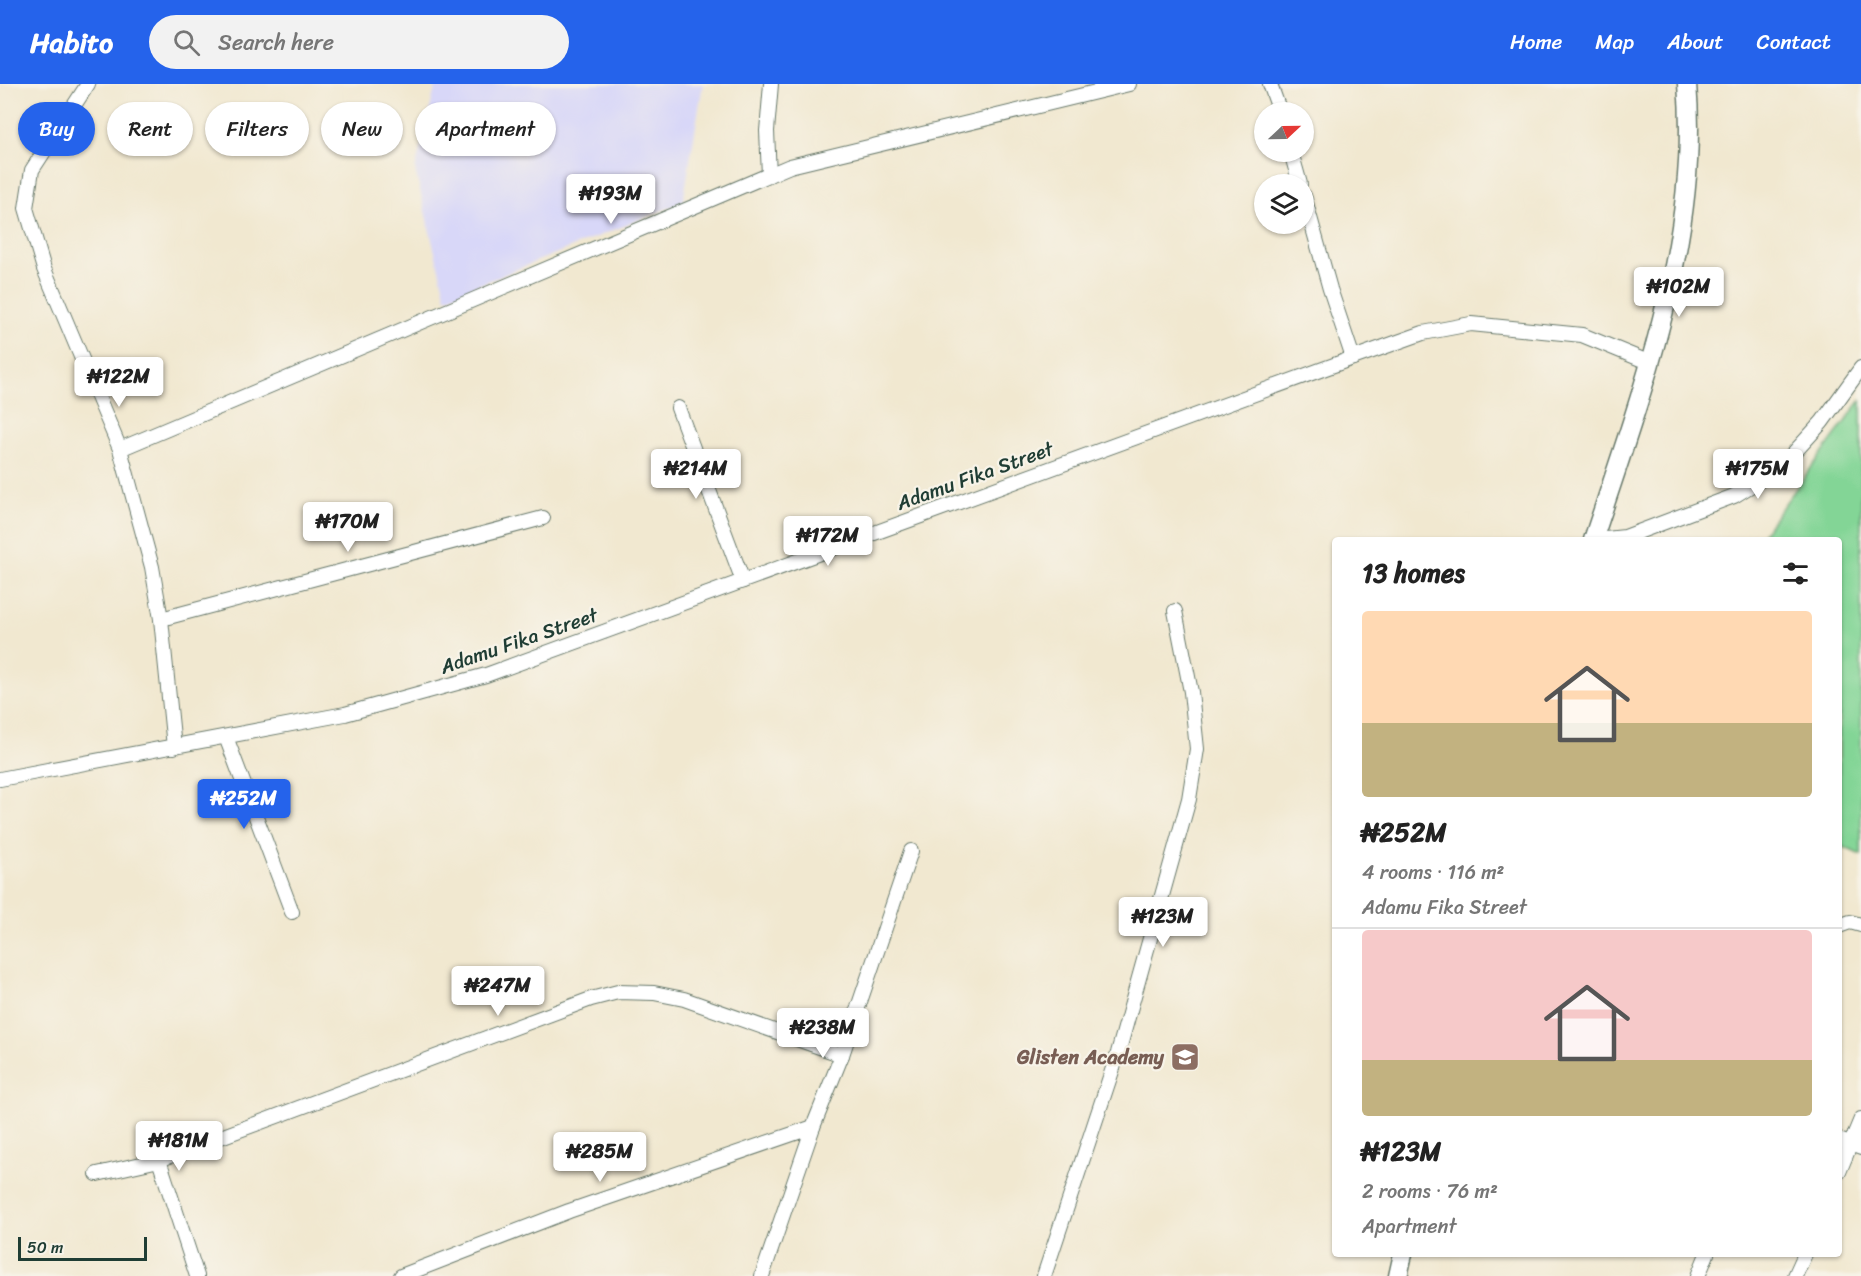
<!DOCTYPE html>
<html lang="en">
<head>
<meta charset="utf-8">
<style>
  body { margin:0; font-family:Sriracha,sans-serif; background:#f2f2f2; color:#222; height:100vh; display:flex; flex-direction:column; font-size:22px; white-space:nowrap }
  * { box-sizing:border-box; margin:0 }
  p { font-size:20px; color:#767676 }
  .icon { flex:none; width:33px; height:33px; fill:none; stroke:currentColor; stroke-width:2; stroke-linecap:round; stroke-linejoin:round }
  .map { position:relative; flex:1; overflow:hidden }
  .side { position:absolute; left:1332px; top:453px; width:510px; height:720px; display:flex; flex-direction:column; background:#fff; border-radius:6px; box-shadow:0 2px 4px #0004 }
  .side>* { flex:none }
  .top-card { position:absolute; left:18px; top:18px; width:570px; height:54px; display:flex; gap:12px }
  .needle { width:39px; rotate:68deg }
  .buttons { position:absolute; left:1254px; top:18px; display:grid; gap:12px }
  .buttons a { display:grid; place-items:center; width:60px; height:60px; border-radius:50%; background:#fff; box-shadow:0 2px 4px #0004; font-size:30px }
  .scale { position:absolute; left:18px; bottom:15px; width:129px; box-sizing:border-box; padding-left:6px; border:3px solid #1f3d34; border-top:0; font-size:16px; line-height:21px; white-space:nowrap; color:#1f3d34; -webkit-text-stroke:4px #f7f3e8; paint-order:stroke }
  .price { position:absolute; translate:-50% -51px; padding:0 14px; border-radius:6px; background:#fff; color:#222; font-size:20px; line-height:39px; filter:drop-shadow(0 2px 3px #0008) }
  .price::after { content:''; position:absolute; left:50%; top:36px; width:18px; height:14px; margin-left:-9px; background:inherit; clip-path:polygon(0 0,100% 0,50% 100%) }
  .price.on { background:#2563eb; color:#fff }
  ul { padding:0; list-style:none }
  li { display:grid; align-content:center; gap:12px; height:318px; padding:0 30px }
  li+li { border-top:2px solid #e0e0e0 }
  li span { display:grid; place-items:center; height:186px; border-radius:6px; color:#555 }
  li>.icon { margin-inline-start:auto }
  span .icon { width:108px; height:108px; fill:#fffc; stroke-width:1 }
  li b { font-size:26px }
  h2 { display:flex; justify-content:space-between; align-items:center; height:72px; padding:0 30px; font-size:26px }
  .pill { padding:0 21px; border-radius:27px; background:#fff; box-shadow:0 2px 4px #0004; font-size:21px; line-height:54px }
  .pill.on { background:#2563eb; color:#fff }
  header { display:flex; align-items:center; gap:36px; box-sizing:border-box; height:84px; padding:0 30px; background:#2563eb; color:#fff }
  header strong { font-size:28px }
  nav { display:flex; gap:33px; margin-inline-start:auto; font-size:21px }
  .search { width:420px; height:54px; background:#f2f2f2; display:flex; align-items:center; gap:15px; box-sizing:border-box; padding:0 21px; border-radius:33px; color:#767676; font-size:22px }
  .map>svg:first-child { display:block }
  .built { fill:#d8d7f8 }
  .green { fill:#83d596; stroke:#518965; stroke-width:1.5 }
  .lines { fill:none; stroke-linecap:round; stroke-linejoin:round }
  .minor-casing { stroke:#68796b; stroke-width:16 }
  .tertiary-casing { stroke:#68796b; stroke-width:21 }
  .minor { stroke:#fff; stroke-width:14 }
  .tertiary { stroke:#fff; stroke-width:18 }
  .labels { text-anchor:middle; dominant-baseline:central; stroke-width:4.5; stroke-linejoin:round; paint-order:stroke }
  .street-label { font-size:20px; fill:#1f3d34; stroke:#f7f3e8 }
  .education-label { font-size:20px; font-weight:bold; fill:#785e54; stroke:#f7f3e8; text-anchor:end }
</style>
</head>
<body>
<header>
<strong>Habito</strong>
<div class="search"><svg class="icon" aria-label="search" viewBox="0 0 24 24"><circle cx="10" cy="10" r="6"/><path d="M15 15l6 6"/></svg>Search here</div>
<nav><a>Home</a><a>Map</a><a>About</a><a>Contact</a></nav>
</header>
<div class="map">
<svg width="1861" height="1192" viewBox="0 0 1861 1192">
  <rect width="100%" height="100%" fill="#f7f3e8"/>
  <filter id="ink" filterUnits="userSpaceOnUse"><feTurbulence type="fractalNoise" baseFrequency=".0167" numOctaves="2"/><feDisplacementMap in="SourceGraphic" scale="12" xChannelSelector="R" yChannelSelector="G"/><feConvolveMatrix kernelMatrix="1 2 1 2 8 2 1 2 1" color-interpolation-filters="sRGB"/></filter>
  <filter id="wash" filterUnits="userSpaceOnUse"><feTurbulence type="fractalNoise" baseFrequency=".008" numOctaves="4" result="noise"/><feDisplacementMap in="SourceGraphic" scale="24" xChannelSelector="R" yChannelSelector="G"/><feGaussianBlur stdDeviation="1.35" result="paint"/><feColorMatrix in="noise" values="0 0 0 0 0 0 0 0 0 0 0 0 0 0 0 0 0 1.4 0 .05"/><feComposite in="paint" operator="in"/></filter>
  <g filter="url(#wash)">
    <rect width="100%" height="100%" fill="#f1e8d0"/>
    <polygon class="built" points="436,0 703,0 683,118 446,214 415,86"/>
    <polygon class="green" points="1861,316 1861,771 1839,761 1839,456 1758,456"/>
  </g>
  <g filter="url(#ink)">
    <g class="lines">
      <g class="minor-casing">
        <g id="minor">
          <polyline points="88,0 32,86 26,124 44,185 120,365 152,483 161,535 174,663"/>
          <polyline points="1270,0 1280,28"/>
          <polyline points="1291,68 1300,100"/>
          <polyline points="769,91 767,47 771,0"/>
          <polyline points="1304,112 1330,205 1353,274"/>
          <polyline points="678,324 743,497"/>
          <polyline points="120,365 790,82 1129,0"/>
          <polyline points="1596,456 1625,453 1734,412 1781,383 1822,338 1861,284"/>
          <polyline points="161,535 543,434"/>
          <polyline points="226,653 292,828"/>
          <polyline points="0,695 345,630 486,591 1353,274 1423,249 1471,240 1582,251 1648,278"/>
          <polyline points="1839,842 1850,838 1861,841"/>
          <polyline points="1839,1056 1861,1064"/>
          <polyline points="159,1076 591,915 618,908 654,909 684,915 842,971"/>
          <polyline points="1839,1088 1861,1035"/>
          <polyline points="97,1090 159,1076 197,1192"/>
          <polyline points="401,1192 569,1127 813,1043"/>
          <polyline points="762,1192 813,1043 842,971 911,767"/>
          <polyline points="1044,1192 1118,969 1189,715 1197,665 1191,608 1175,527"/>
          <polyline points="1698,1192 1707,1170"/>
          <polyline points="1795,1192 1805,1170"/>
        </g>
      </g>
      <g class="tertiary-casing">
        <g id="tertiary">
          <path d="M1593 456C1640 314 1701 151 1687 0"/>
          <polyline points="1398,1192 1403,1170"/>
        </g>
      </g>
      <use href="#minor" class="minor"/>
      <use href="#tertiary" class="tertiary"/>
    </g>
  </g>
  <defs>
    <g id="school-square" transform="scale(1.5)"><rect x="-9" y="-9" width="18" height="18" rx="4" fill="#8d6e63" stroke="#f7f3e8"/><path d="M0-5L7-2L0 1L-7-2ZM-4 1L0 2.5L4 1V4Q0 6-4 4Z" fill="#fff"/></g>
  </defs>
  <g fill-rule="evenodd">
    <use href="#school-square" x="1185" y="973"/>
  </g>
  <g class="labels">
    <g class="street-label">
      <text transform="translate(975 392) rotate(-20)">Adamu Fika Street</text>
      <text transform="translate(519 557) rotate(-19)">Adamu Fika Street</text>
    </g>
    <g class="education-label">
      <text x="1164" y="973">Glisten Academy</text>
    </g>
  </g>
</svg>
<div class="buttons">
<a><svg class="needle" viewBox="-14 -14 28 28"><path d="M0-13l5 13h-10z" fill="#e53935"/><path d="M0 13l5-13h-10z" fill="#767676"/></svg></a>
<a><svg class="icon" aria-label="layers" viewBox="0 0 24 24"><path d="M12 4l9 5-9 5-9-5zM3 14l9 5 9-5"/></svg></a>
</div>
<div class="scale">50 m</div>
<b class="price" style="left:611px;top:141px">₦193M</b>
<b class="price" style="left:1679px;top:234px">₦102M</b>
<b class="price" style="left:119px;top:324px">₦122M</b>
<b class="price" style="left:696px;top:416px">₦214M</b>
<b class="price" style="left:1758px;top:416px">₦175M</b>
<b class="price" style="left:348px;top:469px">₦170M</b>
<b class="price" style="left:828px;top:483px">₦172M</b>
<b class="price on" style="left:244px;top:746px">₦252M</b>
<b class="price" style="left:1163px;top:864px">₦123M</b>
<b class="price" style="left:498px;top:933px">₦247M</b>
<b class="price" style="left:823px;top:975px">₦238M</b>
<b class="price" style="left:179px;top:1088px">₦181M</b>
<b class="price" style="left:600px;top:1099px">₦285M</b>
<div class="top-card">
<a class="pill on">Buy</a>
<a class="pill">Rent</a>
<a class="pill">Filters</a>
<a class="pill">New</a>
<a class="pill">Apartment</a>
</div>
<section class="side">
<h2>13 homes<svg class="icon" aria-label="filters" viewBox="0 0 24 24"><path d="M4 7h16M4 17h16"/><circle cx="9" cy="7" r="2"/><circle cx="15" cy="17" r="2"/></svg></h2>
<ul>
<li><span style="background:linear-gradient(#ffd9b3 60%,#c2b280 0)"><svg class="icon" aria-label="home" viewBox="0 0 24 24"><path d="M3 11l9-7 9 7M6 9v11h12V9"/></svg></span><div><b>₦252M</b><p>4 rooms · 116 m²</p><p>Adamu Fika Street</p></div></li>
<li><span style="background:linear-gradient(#f6c9c9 70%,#c2b280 0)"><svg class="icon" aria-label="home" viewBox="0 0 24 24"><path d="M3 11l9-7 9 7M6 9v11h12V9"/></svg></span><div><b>₦123M</b><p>2 rooms · 76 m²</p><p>Apartment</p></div></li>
</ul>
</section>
</div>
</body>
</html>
